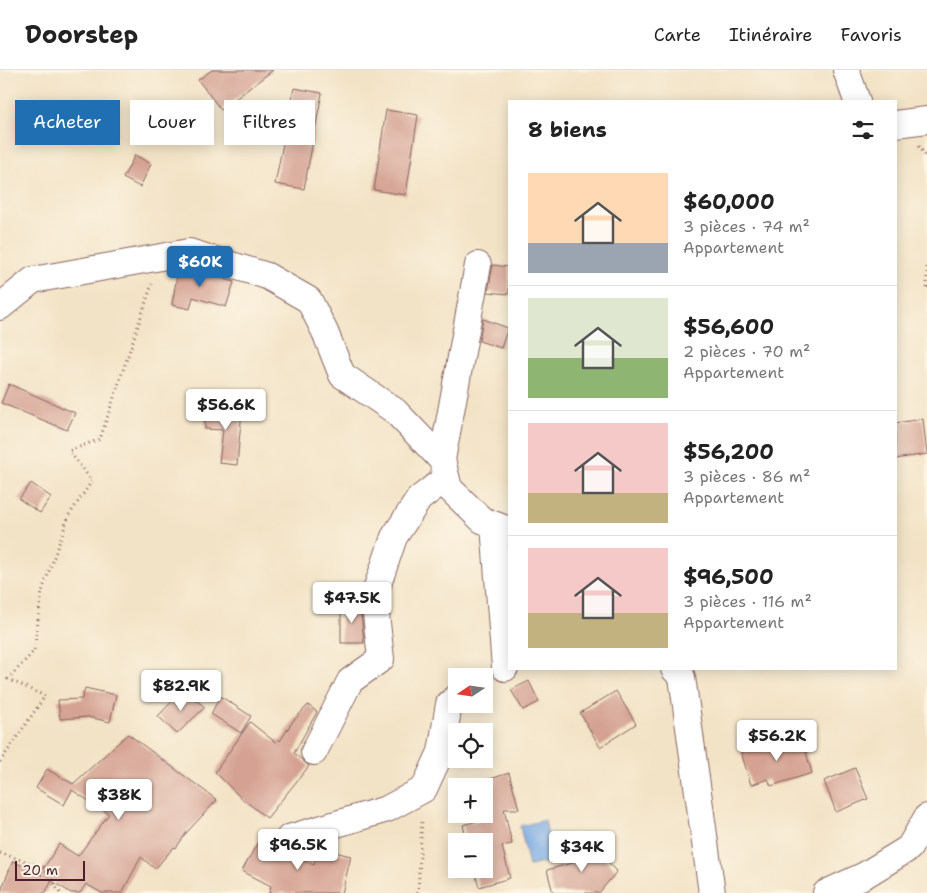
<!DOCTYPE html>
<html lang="fr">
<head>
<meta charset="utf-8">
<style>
  body { margin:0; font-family:"Shantell Sans",sans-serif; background:#f6f6f6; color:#222; height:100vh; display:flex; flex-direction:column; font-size:19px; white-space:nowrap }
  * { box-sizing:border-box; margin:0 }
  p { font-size:16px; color:#767676 }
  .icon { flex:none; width:28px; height:28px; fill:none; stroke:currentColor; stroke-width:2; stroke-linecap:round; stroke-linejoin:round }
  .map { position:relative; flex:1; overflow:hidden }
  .panel { position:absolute; left:508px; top:30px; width:389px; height:570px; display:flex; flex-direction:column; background:#fff; border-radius:0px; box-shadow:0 2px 12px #0003 }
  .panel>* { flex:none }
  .guide { position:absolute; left:15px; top:30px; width:418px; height:45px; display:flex; gap:10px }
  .needle { width:32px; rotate:257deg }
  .buttons { position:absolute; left:448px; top:598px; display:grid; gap:10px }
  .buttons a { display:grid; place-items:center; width:45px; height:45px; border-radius:0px; background:#fff; box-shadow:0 2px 12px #0003; font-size:25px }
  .scale { position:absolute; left:15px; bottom:12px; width:70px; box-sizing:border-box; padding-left:5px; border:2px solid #4a1f2b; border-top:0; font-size:14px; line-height:18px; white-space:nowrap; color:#4a1f2b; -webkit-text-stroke:4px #fcf5e5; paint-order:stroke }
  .price { position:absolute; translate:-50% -42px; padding:0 11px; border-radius:5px; background:#fff; color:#222; font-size:16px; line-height:32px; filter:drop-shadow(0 1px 2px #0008) }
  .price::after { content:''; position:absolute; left:50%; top:30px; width:15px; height:11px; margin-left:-8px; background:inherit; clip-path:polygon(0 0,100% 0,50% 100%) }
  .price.active { background:#1f6fb2; color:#fff }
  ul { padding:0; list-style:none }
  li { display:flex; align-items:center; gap:15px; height:125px; padding:0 20px }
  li+li { border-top:1px solid #e0e0e0 }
  li span { display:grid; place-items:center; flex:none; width:140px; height:100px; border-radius:0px; color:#555 }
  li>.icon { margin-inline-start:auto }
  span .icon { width:60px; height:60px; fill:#fffc; stroke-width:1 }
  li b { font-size:21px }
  h2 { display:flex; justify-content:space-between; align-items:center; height:60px; padding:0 20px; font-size:21px }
  .chip { padding:0 18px; border-radius:0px; background:#fff; box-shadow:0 2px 12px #0003; font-size:18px; line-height:45px }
  .chip.active { background:#1f6fb2; color:#fff }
  header { display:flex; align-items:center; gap:30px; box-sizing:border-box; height:70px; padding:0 25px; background:#fff; border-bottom:1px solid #e0e0e0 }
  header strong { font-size:24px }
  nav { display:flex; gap:28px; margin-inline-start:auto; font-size:18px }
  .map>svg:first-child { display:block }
  .water { fill:#78aae4; stroke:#616488 }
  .building { fill:#d4a192 }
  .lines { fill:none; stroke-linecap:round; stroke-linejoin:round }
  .minor-casing { stroke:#856461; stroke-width:28 }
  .path { stroke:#856461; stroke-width:3; stroke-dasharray:1 4; stroke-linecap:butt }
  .minor { stroke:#fff; stroke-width:26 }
</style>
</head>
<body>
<header>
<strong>Doorstep</strong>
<nav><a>Carte</a><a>Itinéraire</a><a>Favoris</a></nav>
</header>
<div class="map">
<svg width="927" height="823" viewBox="0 0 927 823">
  <rect width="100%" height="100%" fill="#fcf5e5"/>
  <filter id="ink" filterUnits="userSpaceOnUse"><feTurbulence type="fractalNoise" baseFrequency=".02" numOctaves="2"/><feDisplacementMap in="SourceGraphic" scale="10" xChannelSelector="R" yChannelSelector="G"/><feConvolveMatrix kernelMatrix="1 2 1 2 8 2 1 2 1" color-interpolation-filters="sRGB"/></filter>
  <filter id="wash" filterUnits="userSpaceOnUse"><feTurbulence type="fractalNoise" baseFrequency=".0096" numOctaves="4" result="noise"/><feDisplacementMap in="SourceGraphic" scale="20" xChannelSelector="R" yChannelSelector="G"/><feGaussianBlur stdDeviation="1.12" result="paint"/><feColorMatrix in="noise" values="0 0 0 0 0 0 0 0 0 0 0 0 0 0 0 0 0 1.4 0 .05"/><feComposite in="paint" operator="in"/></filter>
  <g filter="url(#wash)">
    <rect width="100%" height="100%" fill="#f3e3c6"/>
    <polygon class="water" points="545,750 553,791 529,796 520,756"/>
    <g id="blocks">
      <g class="building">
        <polygon points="212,0 273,0 221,40 198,10"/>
        <polygon points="294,18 322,23 304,119 275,114"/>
        <polygon points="386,40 418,45 406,125 374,120"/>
        <polygon points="135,85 151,94 140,117 123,108"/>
        <polygon points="493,195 509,197 509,224 488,222"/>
        <polygon points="188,197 234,212 226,237 193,227 190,239 172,235 178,199"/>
        <polygon points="483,249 508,258 501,278 479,271"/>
        <polygon points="9,314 75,343 67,360 1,333"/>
        <polygon points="205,337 242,340 237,395 219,393 223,360 205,359"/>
        <polygon points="923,349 927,384 895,389 895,353"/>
        <polygon points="31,413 51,427 40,443 19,429"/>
        <polygon points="341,534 360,534 364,573 341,573"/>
        <polygon points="529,611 539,632 523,640 511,620"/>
        <polygon points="85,618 116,625 110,652 88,647 60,649 58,630 82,629"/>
        <polygon points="183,620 205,637 177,664 158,646"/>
        <polygon points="616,621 636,654 600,677 580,643"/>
        <polygon points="220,626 251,646 241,663 211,644"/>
        <polygon points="308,635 317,642 294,683 309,696 267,748 240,727 215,702 250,652 275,672 278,669 280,671 293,651"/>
        <polygon points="128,664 217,730 187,762 176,778 174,777 155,799 141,787 122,823 102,823 86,814 80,823 71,823 52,811 45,823 0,823 13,791 42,805 40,804 59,774 78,786 109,744 72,720 64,735 36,718 47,699 73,714"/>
        <polygon points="801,665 812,703 771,716 768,709 751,715 741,682"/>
        <polygon points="855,698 868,729 836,742 824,711"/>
        <polygon points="509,703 519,739 504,739 512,774 502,776 510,808 479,817 474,799 484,799 484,771 467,771 463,755 484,749 484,711"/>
        <polygon points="259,770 314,795 318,778 351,786 342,823 269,823 271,816 242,801"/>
        <polygon points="587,771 617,801 599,823 553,823 547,800 572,793"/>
      </g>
    </g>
  </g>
  <g filter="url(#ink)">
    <use href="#blocks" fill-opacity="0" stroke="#856461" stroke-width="1"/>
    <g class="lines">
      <g class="minor-casing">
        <g id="minor">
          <polyline points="846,0 857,31"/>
          <polyline points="895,54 927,50"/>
          <polyline points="0,237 33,210 189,182 267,206 309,230 325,262 342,305 395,341 442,390 449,418 482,450 509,460"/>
          <polyline points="442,390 478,195"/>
          <polyline points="494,455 505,598"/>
          <polyline points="674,599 682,607 712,823"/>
          <polyline points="314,682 350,611 381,589 374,526 394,467 419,429 446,408"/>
          <polyline points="289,768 387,739 424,719 441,682 449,634 456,628"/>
          <polyline points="826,823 865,805 909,778 927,747"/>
        </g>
      </g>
      <g class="path">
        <polyline points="919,76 927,88"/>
        <polyline points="927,197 927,221"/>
        <polyline points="0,692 45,626 8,609 34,581 42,521 69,445 92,411 69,381 100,369 152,214"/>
        <polyline points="0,783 43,797 60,823"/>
        <polyline points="418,823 422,749"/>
      </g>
      <use href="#minor" class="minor"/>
    </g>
  </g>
</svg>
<div class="buttons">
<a><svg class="needle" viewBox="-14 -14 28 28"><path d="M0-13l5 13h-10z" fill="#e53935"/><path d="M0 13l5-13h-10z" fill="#767676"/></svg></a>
<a><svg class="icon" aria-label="locate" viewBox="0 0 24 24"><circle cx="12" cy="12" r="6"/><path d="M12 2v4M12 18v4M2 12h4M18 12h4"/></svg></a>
<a>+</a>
<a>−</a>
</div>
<div class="scale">20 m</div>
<b class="price active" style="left:200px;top:218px">$60K</b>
<b class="price" style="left:226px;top:361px">$56.6K</b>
<b class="price" style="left:352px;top:554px">$47.5K</b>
<b class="price" style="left:181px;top:642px">$82.9K</b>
<b class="price" style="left:777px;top:692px">$56.2K</b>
<b class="price" style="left:119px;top:751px">$38K</b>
<b class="price" style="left:298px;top:801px">$96.5K</b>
<b class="price" style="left:582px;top:803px">$34K</b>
<div class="guide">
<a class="chip active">Acheter</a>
<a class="chip">Louer</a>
<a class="chip">Filtres</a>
</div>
<section class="panel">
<h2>8 biens<svg class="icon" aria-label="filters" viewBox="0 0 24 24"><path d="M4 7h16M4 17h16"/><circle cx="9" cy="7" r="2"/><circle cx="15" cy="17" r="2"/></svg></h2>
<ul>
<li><span style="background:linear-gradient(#ffd9b3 70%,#9aa5b1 0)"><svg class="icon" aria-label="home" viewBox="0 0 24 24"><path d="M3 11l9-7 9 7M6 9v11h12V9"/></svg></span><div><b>$60,000</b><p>3 pièces · 74 m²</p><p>Appartement</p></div></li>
<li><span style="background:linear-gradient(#dfe7d0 60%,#8fb573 0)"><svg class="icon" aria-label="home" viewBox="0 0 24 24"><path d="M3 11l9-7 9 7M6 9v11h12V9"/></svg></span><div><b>$56,600</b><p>2 pièces · 70 m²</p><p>Appartement</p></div></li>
<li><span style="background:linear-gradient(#f6c9c9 70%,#c2b280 0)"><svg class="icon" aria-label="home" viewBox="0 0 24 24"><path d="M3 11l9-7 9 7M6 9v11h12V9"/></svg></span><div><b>$56,200</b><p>3 pièces · 86 m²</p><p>Appartement</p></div></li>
<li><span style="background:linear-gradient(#f6c9c9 65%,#c2b280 0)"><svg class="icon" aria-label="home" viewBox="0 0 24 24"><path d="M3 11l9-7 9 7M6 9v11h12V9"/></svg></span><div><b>$96,500</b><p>3 pièces · 116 m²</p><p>Appartement</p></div></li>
</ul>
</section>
</div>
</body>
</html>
